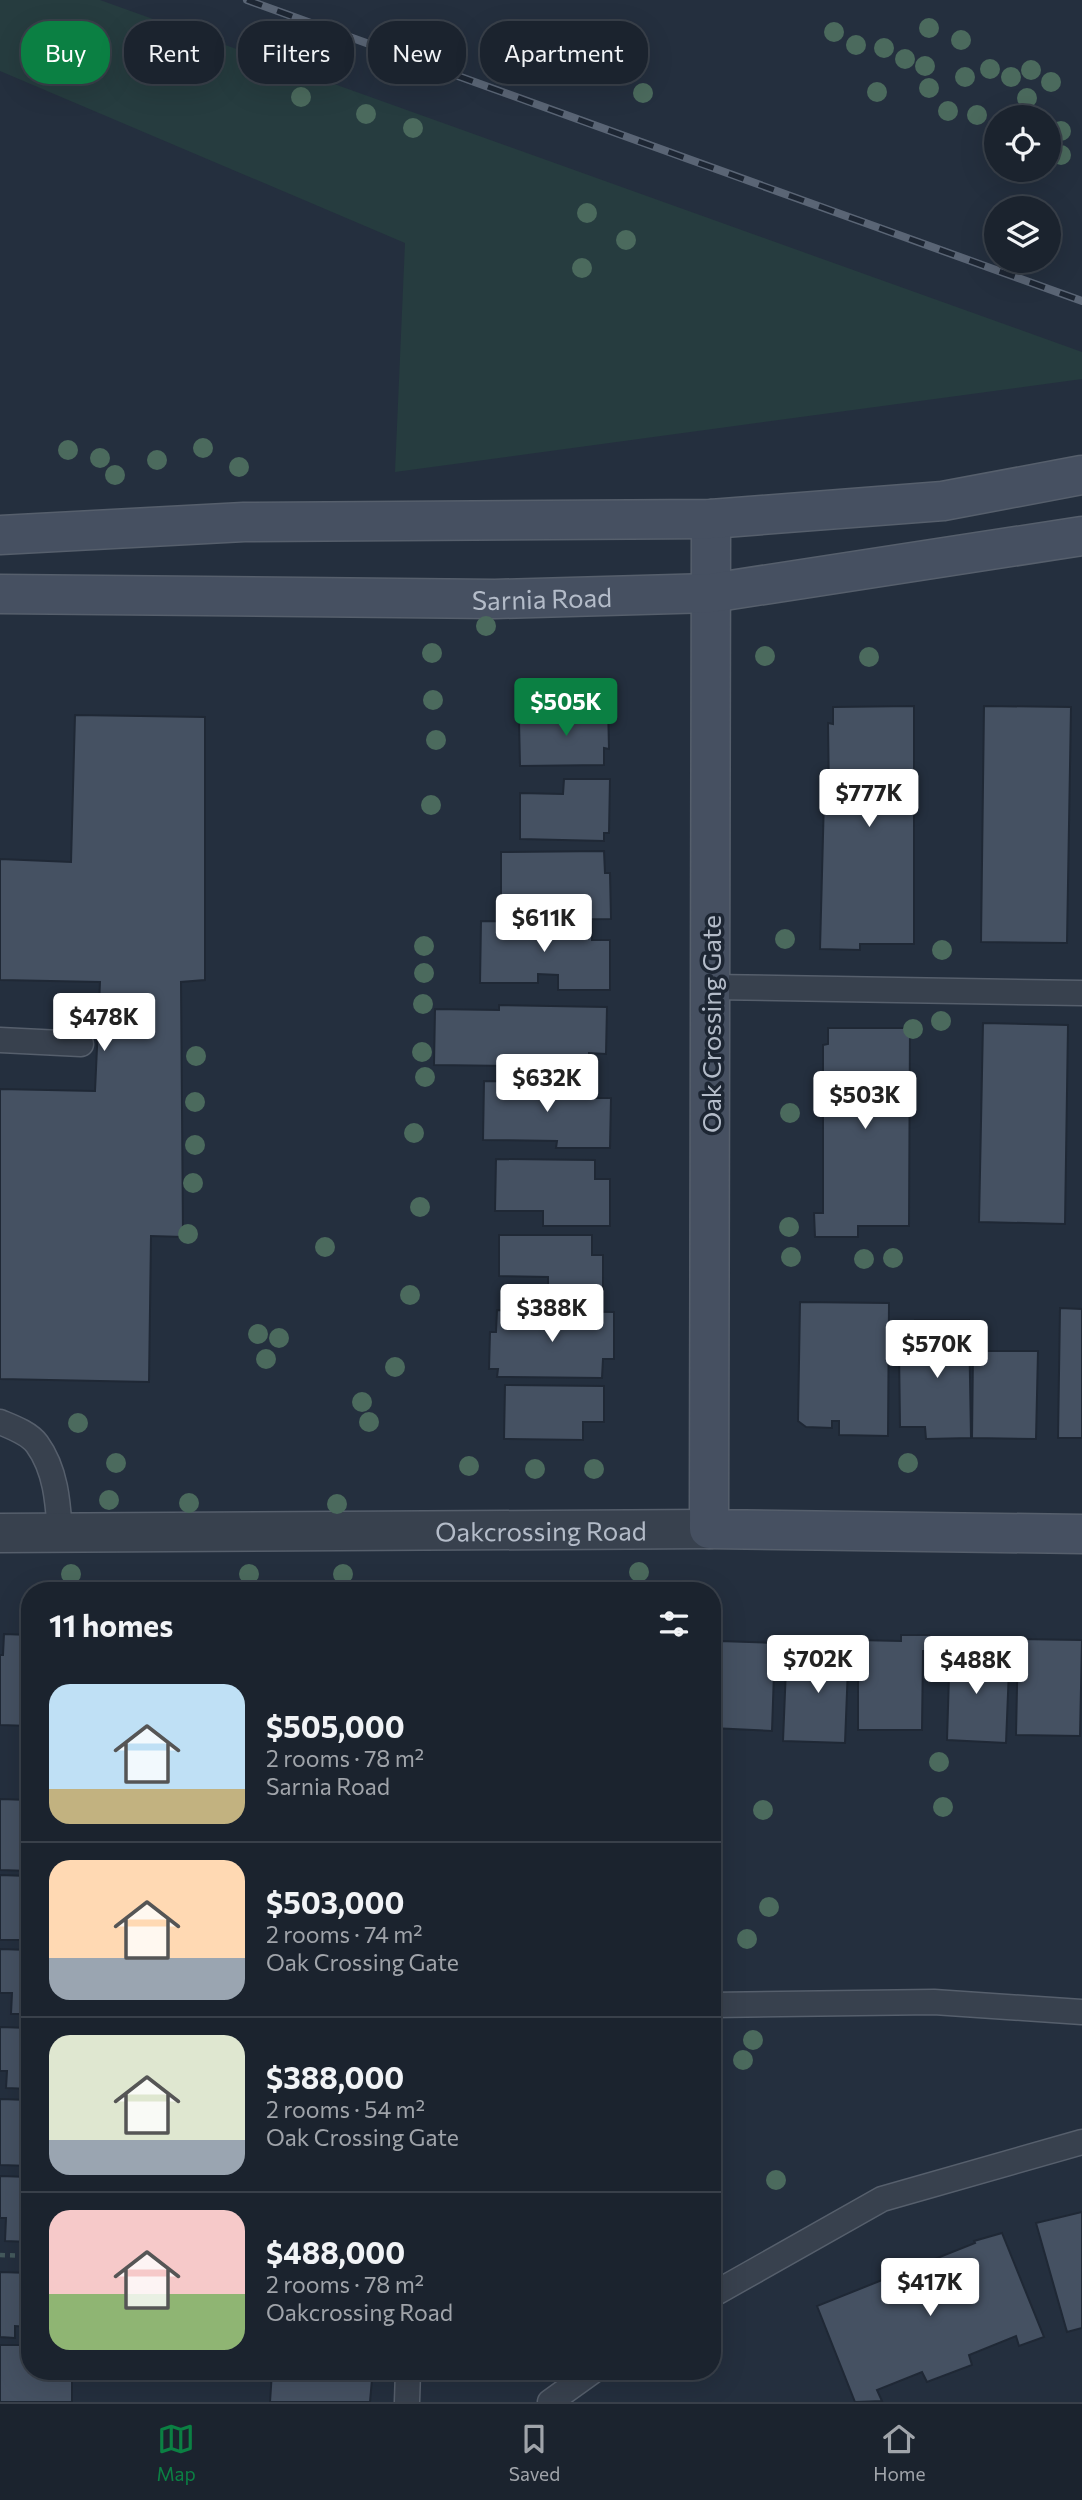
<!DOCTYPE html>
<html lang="en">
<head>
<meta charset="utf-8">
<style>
  body { margin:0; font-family:Commissioner,sans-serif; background:#282f3a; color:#f1f3f6; height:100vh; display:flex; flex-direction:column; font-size:26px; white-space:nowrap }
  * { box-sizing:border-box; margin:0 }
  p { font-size:23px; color:#a0a4aa }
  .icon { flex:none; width:38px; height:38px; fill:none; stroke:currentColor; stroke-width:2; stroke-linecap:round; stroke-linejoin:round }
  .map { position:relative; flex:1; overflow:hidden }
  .drawer { position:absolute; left:21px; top:1582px; width:700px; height:798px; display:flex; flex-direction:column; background:#1b232e; border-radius:28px; box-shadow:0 7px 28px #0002,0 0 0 2px #39404a }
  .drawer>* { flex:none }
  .banner { position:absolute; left:21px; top:21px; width:700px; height:63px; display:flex; gap:14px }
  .controls { position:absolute; left:984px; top:105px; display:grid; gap:14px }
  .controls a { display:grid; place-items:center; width:77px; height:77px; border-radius:50%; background:#1b232e; box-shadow:0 7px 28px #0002,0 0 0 2px #39404a; font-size:35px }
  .price { position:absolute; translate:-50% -60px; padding:0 16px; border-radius:7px; background:#fff; color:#222; font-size:23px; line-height:46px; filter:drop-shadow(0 2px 4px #0008) }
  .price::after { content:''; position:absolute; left:50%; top:42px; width:21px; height:16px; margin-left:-10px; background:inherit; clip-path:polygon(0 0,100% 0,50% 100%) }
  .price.active { background:#0b8043; color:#fff }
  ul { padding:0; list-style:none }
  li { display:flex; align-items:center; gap:21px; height:175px; padding:0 28px }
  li+li { border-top:2px solid #39404a }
  li span { display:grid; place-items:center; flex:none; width:196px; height:140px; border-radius:21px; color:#555 }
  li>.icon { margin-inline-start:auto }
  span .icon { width:84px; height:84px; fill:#fffc; stroke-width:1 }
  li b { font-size:30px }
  h2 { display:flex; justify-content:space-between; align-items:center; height:84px; padding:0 28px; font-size:30px }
  .chip { padding:0 24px; border-radius:28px; background:#1b232e; box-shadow:0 7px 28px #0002,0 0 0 2px #39404a; font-size:24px; line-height:63px }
  .chip.active { background:#0b8043; color:#fff }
  .tabs { display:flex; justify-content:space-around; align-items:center; height:98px; border-top:2px solid #39404a; background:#1b232e; font-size:19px; color:#a0a4aa }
  .tabs a { display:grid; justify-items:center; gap:4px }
  .tabs .active { color:#0b8043 }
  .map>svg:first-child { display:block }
  .green { fill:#263c3f }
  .building { fill:#455162; stroke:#1f2835; stroke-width:2 }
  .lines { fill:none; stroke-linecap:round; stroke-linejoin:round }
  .lane-casing { stroke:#565f6c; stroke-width:27 }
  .street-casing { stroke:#565f6c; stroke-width:41 }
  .secondary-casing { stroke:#565f6c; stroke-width:41 }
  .path { stroke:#44595c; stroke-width:4.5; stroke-dasharray:5 5; stroke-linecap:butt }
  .lane { stroke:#38414e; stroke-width:24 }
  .street { stroke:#38414e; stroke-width:38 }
  .secondary { stroke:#465061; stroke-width:38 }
  .rail-casing { stroke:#5a6575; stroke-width:8 }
  .rail { stroke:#1d2633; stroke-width:5; stroke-dasharray:16; stroke-linecap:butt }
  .tree { fill:#4b6a5d }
  .labels { text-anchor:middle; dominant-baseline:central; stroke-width:7; stroke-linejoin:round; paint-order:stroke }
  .street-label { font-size:26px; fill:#b4bcc9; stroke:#1d2633 }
</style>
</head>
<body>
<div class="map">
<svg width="1082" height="2402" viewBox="0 0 1082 2402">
  <rect width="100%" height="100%" fill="#242f3e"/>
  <polygon class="green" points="0,0 100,0 1082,352 1082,379 395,472 405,243 0,71"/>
  <g class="building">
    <polygon points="608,705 609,749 604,748 604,765 520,766 519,721 564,720 564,706"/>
    <polygon points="914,706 914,944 860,944 860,950 820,949 824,798 829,797 828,723 833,724 833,707"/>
    <polygon points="984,706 1071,707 1067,943 981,942"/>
    <polygon points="75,715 205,717 205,980 181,982 183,1237 151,1236 149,1382 0,1379 0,1089 95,1091 100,982 0,980 0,859 71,862"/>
    <polygon points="564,779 610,779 609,833 604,833 604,841 520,839 520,793 563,794"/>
    <polygon points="604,851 605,873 610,873 611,919 501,920 501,852"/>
    <polygon points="481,921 592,922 592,940 610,940 610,990 558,990 558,975 538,974 538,983 480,983"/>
    <polygon points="499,1005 607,1007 606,1054 589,1053 588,1067 434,1065 435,1009 499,1010"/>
    <polygon points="983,1023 1068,1025 1065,1224 979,1222"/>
    <polygon points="828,1028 910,1028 909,1226 858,1226 858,1237 815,1237 814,1213 823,1213 823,1045 828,1044"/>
    <polygon points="484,1081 592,1083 592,1098 611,1098 610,1148 556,1148 557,1141 483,1140"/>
    <polygon points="496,1159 595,1160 595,1179 610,1179 610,1226 543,1226 543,1211 495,1211"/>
    <polygon points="499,1235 592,1235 592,1255 603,1255 603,1295 548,1295 548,1277 499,1276"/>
    <polygon points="800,1302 889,1303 888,1436 839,1435 839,1421 832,1421 832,1428 806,1427 798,1421"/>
    <polygon points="1060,1308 1082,1309 1082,1438 1058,1438"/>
    <polygon points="497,1310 614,1312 614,1359 603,1359 602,1378 497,1377 498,1369 489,1369 490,1332 496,1332"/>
    <polygon points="915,1320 969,1320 971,1438 926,1439 925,1427 900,1427 899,1350 915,1350"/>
    <polygon points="973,1351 1038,1351 1036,1439 972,1438"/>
    <polygon points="505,1385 604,1386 604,1422 583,1422 583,1440 504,1439"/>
    <polygon points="4,1634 30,1635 30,1726 0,1725 0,1655 3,1655"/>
    <polygon points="901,1635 929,1635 930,1651 923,1651 922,1730 858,1730 858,1640 901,1641"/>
    <polygon points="1018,1639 1082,1640 1080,1736 1016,1735"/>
    <polygon points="830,1640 849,1641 845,1743 783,1741 786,1668 802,1669 803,1644 830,1645"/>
    <polygon points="720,1641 775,1643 772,1731 712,1728 714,1652 720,1652"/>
    <polygon points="950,1643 991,1644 990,1669 1009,1669 1006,1743 947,1740"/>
    <polygon points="0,1799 30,1800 30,1871 0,1870"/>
    <polygon points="0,1875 28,1876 30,1940 0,1940"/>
    <polygon points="0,1949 30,1950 30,2014 11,2014 12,1993 0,1993"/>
    <polygon points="0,2027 30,2028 30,2089 6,2088 7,2071 0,2071"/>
    <polygon points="0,2099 30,2100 30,2166 0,2165"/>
    <polygon points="0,2176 30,2177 30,2242 5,2241 6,2218 0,2218"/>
    <polygon points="1082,2212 1082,2328 1067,2332 1036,2223"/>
    <polygon points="1002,2233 1044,2337 1019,2346 1016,2336 969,2355 972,2365 927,2382 922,2372 877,2390 882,2401 855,2402 817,2306 975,2243 974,2241"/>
    <polygon points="0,2272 30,2273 30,2327 15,2326 15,2338 0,2337"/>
    <polygon points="0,2345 30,2345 30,2371 72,2371 72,2402 0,2402"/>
    <polygon points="272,2372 372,2379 370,2402 270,2402"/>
  </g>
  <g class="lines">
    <g class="lane-casing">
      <g id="lane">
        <polyline points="710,987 1082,993"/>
        <polyline points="0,1040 81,1044"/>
        <path d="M0 1422C12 1427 29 1433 37 1444 56 1470 58 1503 60 1533"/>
        <polyline points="712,2005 934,2002 1082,2012"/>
        <polyline points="712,2295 882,2199 1082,2142"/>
        <polyline points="407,2402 408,2371"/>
        <polyline points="550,2402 593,2371"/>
      </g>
    </g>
    <g class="street-casing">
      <g id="street">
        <path id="s1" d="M0 1533 709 1529"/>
      </g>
    </g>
    <g class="secondary-casing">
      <g id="secondary">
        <polyline points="711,519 709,1529 1082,1534"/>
        <polyline points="0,535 244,522 711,519 943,501 1082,475"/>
        <path id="s2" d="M0 594 495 599 711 593 1082 536"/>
      </g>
    </g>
    <polyline class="path" points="0,2255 30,2256"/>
    <use href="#lane" class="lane"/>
    <use href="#street" class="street"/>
    <use href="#secondary" class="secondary"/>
    <g class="rail-casing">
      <polyline id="rail" points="247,0 1082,301"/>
    </g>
    <use href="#rail" class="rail"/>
  </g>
  <g class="tree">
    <circle cx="929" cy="28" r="10"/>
    <circle cx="834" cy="32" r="10"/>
    <circle cx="961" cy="40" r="10"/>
    <circle cx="856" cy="45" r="10"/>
    <circle cx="884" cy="48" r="10"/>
    <circle cx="579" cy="54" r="10"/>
    <circle cx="905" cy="59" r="10"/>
    <circle cx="925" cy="66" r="10"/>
    <circle cx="990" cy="69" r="10"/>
    <circle cx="1031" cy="70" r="10"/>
    <circle cx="965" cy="77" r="10"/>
    <circle cx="1011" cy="77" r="10"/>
    <circle cx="1051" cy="82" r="10"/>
    <circle cx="929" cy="88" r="10"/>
    <circle cx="877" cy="92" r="10"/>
    <circle cx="643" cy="93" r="10"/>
    <circle cx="301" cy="97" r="10"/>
    <circle cx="1027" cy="98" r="10"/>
    <circle cx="948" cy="111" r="10"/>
    <circle cx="366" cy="114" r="10"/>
    <circle cx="977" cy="115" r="10"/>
    <circle cx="413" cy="128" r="10"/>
    <circle cx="1061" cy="131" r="10"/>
    <circle cx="1061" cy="155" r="10"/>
    <circle cx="587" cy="213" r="10"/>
    <circle cx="626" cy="240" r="10"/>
    <circle cx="582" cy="268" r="10"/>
    <circle cx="203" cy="448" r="10"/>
    <circle cx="68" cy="450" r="10"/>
    <circle cx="100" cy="458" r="10"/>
    <circle cx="157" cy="460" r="10"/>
    <circle cx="239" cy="467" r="10"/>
    <circle cx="115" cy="475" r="10"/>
    <circle cx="486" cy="626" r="10"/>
    <circle cx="432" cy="653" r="10"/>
    <circle cx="765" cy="656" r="10"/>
    <circle cx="869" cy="657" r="10"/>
    <circle cx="433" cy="700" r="10"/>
    <circle cx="436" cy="740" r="10"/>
    <circle cx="431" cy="805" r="10"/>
    <circle cx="785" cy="939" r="10"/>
    <circle cx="424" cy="946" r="10"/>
    <circle cx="942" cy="950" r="10"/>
    <circle cx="424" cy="973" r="10"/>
    <circle cx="423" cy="1004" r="10"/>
    <circle cx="941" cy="1021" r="10"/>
    <circle cx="913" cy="1029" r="10"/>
    <circle cx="422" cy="1052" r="10"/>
    <circle cx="196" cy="1056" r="10"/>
    <circle cx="425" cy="1077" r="10"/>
    <circle cx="195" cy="1102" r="10"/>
    <circle cx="790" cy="1113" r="10"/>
    <circle cx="414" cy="1133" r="10"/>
    <circle cx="195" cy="1145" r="10"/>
    <circle cx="193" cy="1183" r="10"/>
    <circle cx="420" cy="1207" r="10"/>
    <circle cx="789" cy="1227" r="10"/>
    <circle cx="188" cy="1234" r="10"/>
    <circle cx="325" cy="1247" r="10"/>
    <circle cx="791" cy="1257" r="10"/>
    <circle cx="893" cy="1258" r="10"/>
    <circle cx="864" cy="1259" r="10"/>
    <circle cx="410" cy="1295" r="10"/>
    <circle cx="258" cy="1334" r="10"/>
    <circle cx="279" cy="1338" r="10"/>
    <circle cx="266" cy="1359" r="10"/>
    <circle cx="395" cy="1367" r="10"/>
    <circle cx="362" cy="1402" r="10"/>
    <circle cx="369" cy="1422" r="10"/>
    <circle cx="78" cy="1423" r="10"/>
    <circle cx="116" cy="1463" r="10"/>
    <circle cx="908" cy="1463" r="10"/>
    <circle cx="469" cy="1466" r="10"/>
    <circle cx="535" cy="1469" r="10"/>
    <circle cx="594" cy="1469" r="10"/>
    <circle cx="109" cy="1500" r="10"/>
    <circle cx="189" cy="1503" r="10"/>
    <circle cx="337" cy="1504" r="10"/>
    <circle cx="639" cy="1572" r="10"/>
    <circle cx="71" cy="1574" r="10"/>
    <circle cx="249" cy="1574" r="10"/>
    <circle cx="343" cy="1574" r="10"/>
    <circle cx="939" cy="1762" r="10"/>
    <circle cx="943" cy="1807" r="10"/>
    <circle cx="763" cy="1810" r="10"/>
    <circle cx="769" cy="1907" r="10"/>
    <circle cx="747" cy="1939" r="10"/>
    <circle cx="753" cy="2040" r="10"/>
    <circle cx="743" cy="2060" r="10"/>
    <circle cx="776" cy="2180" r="10"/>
  </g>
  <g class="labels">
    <g class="street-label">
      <text stroke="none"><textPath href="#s2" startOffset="542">Sarnia Road</textPath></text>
      <text transform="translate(710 1024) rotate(-90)">Oak Crossing Gate</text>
      <text stroke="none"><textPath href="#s1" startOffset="541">Oakcrossing Road</textPath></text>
    </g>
  </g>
</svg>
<div class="controls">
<a><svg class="icon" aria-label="locate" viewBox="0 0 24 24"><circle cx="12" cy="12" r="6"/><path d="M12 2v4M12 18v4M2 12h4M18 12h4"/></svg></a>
<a><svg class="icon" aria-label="layers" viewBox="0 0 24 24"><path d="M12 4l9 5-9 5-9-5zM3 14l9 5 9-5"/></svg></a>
</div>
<b class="price active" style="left:566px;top:738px">$505K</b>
<b class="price" style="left:869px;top:829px">$777K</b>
<b class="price" style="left:544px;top:954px">$611K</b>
<b class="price" style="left:104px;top:1053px">$478K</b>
<b class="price" style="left:547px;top:1114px">$632K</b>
<b class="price" style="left:865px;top:1131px">$503K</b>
<b class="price" style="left:552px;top:1344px">$388K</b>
<b class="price" style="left:937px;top:1380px">$570K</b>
<b class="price" style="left:818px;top:1695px">$702K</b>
<b class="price" style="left:976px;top:1696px">$488K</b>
<b class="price" style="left:930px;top:2318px">$417K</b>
<div class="banner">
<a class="chip active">Buy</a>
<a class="chip">Rent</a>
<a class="chip">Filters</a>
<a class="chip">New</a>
<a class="chip">Apartment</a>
</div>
<section class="drawer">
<h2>11 homes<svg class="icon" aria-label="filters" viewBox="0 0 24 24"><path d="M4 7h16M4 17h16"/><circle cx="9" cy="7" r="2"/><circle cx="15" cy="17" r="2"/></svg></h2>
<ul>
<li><span style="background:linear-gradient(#bfe0f5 75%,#c2b280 0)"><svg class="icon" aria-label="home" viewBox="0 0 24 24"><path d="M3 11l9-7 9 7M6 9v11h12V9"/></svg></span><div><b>$505,000</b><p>2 rooms · 78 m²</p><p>Sarnia Road</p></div></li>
<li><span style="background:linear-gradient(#ffd9b3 70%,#9aa5b1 0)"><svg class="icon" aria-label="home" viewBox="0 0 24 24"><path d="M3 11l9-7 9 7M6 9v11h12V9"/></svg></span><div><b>$503,000</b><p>2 rooms · 74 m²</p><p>Oak Crossing Gate</p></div></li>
<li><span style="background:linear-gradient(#dfe7d0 75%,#9aa5b1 0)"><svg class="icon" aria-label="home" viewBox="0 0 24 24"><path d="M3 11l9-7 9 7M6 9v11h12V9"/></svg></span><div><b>$388,000</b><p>2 rooms · 54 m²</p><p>Oak Crossing Gate</p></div></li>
<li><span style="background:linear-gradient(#f6c9c9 60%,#8fb573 0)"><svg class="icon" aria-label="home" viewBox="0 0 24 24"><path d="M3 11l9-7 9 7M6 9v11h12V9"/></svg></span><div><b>$488,000</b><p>2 rooms · 78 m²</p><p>Oakcrossing Road</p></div></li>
</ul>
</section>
</div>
<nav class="tabs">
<a class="active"><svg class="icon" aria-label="map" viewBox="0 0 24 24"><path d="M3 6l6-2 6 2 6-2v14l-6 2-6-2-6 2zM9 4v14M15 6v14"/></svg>Map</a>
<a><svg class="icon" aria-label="saved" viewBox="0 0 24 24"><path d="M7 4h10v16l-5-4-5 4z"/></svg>Saved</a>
<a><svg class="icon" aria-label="home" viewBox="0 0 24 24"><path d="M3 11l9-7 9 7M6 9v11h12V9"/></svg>Home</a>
</nav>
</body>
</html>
